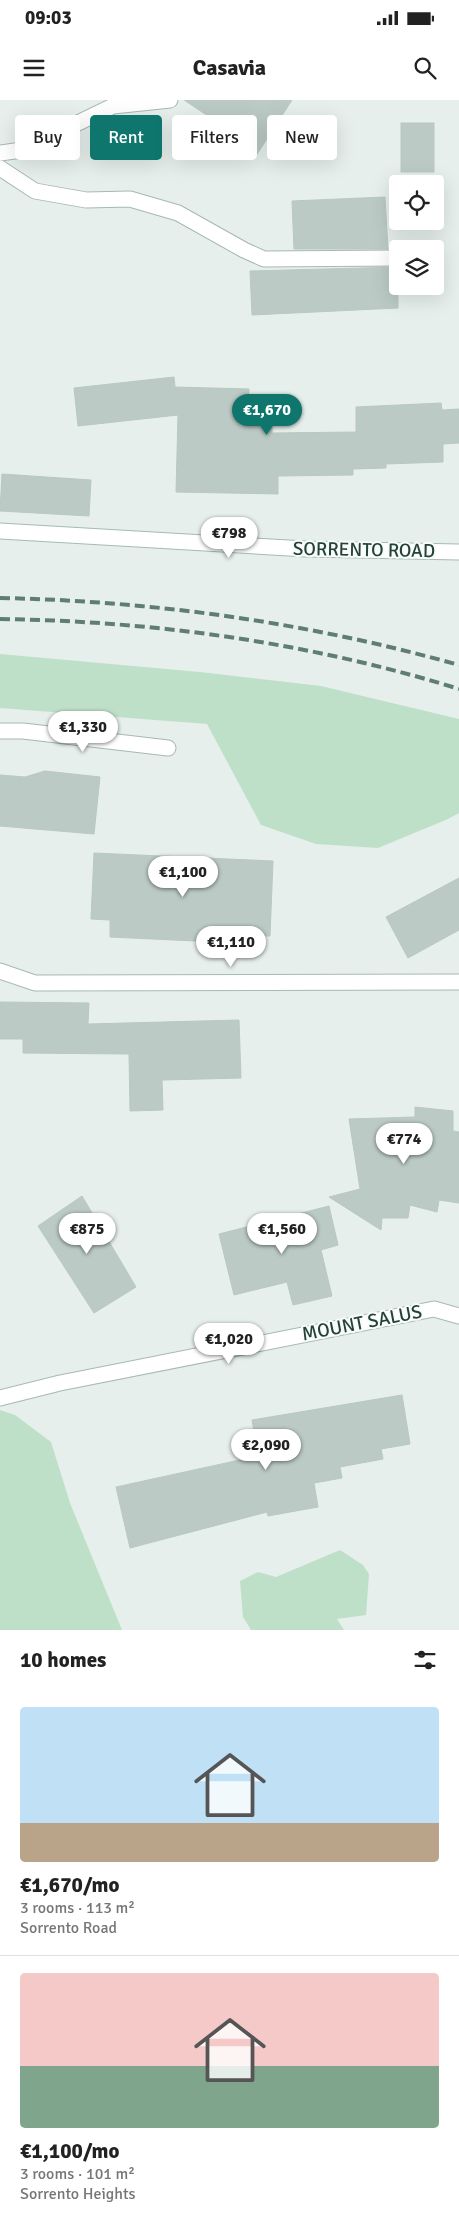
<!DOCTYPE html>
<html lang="en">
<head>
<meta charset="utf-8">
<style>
  body { margin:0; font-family:Signika,sans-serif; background:#f6f6f6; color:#222; height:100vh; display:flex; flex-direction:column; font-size:19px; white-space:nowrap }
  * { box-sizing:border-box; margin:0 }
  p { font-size:16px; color:#767676 }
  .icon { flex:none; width:28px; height:28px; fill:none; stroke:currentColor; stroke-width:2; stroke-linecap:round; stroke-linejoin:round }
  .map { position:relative; height:1530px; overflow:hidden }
  .sheet { display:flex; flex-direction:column; background:#fff; flex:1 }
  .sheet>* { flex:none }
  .top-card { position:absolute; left:15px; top:15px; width:430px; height:45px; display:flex; gap:10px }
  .fabs { position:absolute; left:389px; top:75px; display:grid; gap:10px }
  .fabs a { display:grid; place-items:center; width:55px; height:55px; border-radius:5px; background:#fff; box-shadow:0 5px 20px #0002; font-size:25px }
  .price { position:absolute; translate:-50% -42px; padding:0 11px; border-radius:18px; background:#fff; color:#222; font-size:16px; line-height:32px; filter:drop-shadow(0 1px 2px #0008) }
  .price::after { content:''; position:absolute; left:50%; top:30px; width:15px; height:11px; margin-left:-8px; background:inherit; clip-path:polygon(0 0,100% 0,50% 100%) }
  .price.active { background:#0f766e; color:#fff }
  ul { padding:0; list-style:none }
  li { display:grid; align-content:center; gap:10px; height:265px; padding:0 20px }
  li+li { border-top:1px solid #e0e0e0 }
  li span { display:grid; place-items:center; height:155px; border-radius:5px; color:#555 }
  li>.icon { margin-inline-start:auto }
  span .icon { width:90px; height:90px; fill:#fffc; stroke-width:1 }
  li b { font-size:21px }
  h2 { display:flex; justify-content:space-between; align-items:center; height:60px; padding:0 20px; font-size:21px }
  .pill { padding:0 18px; border-radius:5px; background:#fff; box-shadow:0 5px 20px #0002; font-size:18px; line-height:45px }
  .pill.active { background:#0f766e; color:#fff }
  .status { display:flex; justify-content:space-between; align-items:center; height:35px; padding:0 25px; background:#fff; direction:ltr }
  .status svg { height:14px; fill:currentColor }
  header { display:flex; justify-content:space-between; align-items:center; height:65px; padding:0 20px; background:#fff; font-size:22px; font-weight:700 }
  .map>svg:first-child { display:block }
  .green { fill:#bfe0c8 }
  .building { fill:#bbcac4; stroke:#b8c9c2 }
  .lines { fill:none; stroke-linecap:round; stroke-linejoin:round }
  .lane-casing { stroke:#a8b8b2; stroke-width:17 }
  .street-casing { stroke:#a8b8b2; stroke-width:17 }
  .secondary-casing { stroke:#a4bbb3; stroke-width:17 }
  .lane { stroke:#fff; stroke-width:15 }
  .street { stroke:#fff; stroke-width:15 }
  .secondary { stroke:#fff; stroke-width:15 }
  .rail { stroke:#5f7d75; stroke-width:4; stroke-dasharray:10 5; stroke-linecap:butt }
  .labels { text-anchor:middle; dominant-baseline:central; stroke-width:4; stroke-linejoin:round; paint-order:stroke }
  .street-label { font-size:19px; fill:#24423a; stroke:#f7fbf9 }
</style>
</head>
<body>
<div class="status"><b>09:03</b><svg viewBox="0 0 49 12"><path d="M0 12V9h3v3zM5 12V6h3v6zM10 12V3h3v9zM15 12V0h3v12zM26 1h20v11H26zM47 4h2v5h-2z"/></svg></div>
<header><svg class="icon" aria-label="menu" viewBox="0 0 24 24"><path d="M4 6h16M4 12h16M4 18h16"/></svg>Casavia<svg class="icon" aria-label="search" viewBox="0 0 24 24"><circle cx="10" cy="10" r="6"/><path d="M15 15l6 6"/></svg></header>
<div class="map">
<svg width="459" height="1530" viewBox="0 0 459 1530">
  <rect width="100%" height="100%" fill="#e6efeb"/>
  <g class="green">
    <polygon points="0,554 200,572 321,586 459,619 459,713 448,719 378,748 316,744 261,725 207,624 0,608"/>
    <polygon points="0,1310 15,1315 51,1342 70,1403 122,1530 0,1530"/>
    <polygon points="340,1450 363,1465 369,1474 366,1515 337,1519 344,1530 251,1530 243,1517 240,1481 258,1472 276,1477"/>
  </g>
  <g class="building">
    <polygon points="184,0 292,0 256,56 213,28 217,22"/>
    <rect x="401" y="23" width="33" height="49"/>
    <polygon points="385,97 388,149 294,149 292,101"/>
    <polygon points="398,167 398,208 252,215 250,171"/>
    <polygon points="174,277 175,287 249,289 248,323 272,323 272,333 356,332 356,307 441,303 442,310 459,309 459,343 443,344 443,362 386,364 386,368 353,369 353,375 278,376 278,394 176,392 178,315 78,326 74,288"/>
    <polygon points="2,374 91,380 89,416 0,411"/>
    <polygon points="45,671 100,677 94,734 0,726 0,675 25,677"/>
    <polygon points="94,753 273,761 270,836 258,836 258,844 110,837 110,820 91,819"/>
    <polygon points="459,778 459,830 408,858 386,817"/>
    <polygon points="0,902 89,903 88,924 239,920 241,978 162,980 163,1010 130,1011 129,954 23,953 23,939 0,939"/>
    <polygon points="415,1007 453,1011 453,1031 459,1032 459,1103 439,1100 437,1112 410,1105 408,1118 382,1118 381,1130 329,1097 360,1089 349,1019 415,1017"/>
    <polygon points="82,1096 136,1187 94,1213 38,1126"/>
    <polygon points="329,1106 338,1145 321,1150 332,1196 293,1205 287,1182 234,1195 219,1134"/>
    <polygon points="402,1295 410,1344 381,1349 383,1359 340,1367 342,1378 314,1383 318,1407 268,1416 267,1412 130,1448 116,1387 258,1356 252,1320"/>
  </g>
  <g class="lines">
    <g class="lane-casing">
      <g id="lane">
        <polyline points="0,53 22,50 113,6 170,0"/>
        <polyline points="0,68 35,91 86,100 130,99 178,113 244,150 264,159 398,158"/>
      </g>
    </g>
    <g class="street-casing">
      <g id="street">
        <polyline points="0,631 23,631 168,648"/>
        <polyline points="0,871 35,883 459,882"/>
        <polyline points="0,1298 60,1283 434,1209 459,1216"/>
      </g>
    </g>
    <g class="secondary-casing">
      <polyline id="secondary" points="0,431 306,449 459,452"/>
    </g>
    <use href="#lane" class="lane"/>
    <use href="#street" class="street"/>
    <use href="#secondary" class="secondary"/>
    <g class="rail">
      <path d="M0 498C155 501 310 523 459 565"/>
      <path d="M0 519C154 521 312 543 459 589"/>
    </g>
  </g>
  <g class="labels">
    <g class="street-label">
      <text transform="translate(364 450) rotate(1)">SORRENTO ROAD</text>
      <text transform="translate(362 1223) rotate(-11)">MOUNT SALUS</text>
    </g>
  </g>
</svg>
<div class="fabs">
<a><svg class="icon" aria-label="locate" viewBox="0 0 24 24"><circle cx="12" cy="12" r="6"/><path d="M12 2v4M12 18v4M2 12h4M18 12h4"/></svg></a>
<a><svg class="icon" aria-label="layers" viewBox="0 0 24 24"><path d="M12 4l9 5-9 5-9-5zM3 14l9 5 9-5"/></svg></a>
</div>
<b class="price active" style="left:267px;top:336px">€1,670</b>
<b class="price" style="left:229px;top:459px">€798</b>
<b class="price" style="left:83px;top:653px">€1,330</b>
<b class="price" style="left:183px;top:798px">€1,100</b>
<b class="price" style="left:231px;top:868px">€1,110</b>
<b class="price" style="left:404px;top:1065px">€774</b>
<b class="price" style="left:87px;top:1155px">€875</b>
<b class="price" style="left:282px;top:1155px">€1,560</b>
<b class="price" style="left:229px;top:1265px">€1,020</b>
<b class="price" style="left:266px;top:1371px">€2,090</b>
<div class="top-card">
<a class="pill">Buy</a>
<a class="pill active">Rent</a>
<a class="pill">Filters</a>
<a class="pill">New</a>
</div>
</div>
<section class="sheet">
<h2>10 homes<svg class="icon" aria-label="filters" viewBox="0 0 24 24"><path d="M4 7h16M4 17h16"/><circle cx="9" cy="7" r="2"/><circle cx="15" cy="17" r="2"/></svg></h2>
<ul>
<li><span style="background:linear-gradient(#bfe0f5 75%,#b9a48a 0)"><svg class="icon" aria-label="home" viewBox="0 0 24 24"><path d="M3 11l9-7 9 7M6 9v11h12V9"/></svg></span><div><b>€1,670/mo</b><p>3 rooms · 113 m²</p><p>Sorrento Road</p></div></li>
<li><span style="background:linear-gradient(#f6c9c9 60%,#7fa58c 0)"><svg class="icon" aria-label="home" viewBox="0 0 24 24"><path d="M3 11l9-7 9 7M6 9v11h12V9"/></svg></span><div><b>€1,100/mo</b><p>3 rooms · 101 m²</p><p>Sorrento Heights</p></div></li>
</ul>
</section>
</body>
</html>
